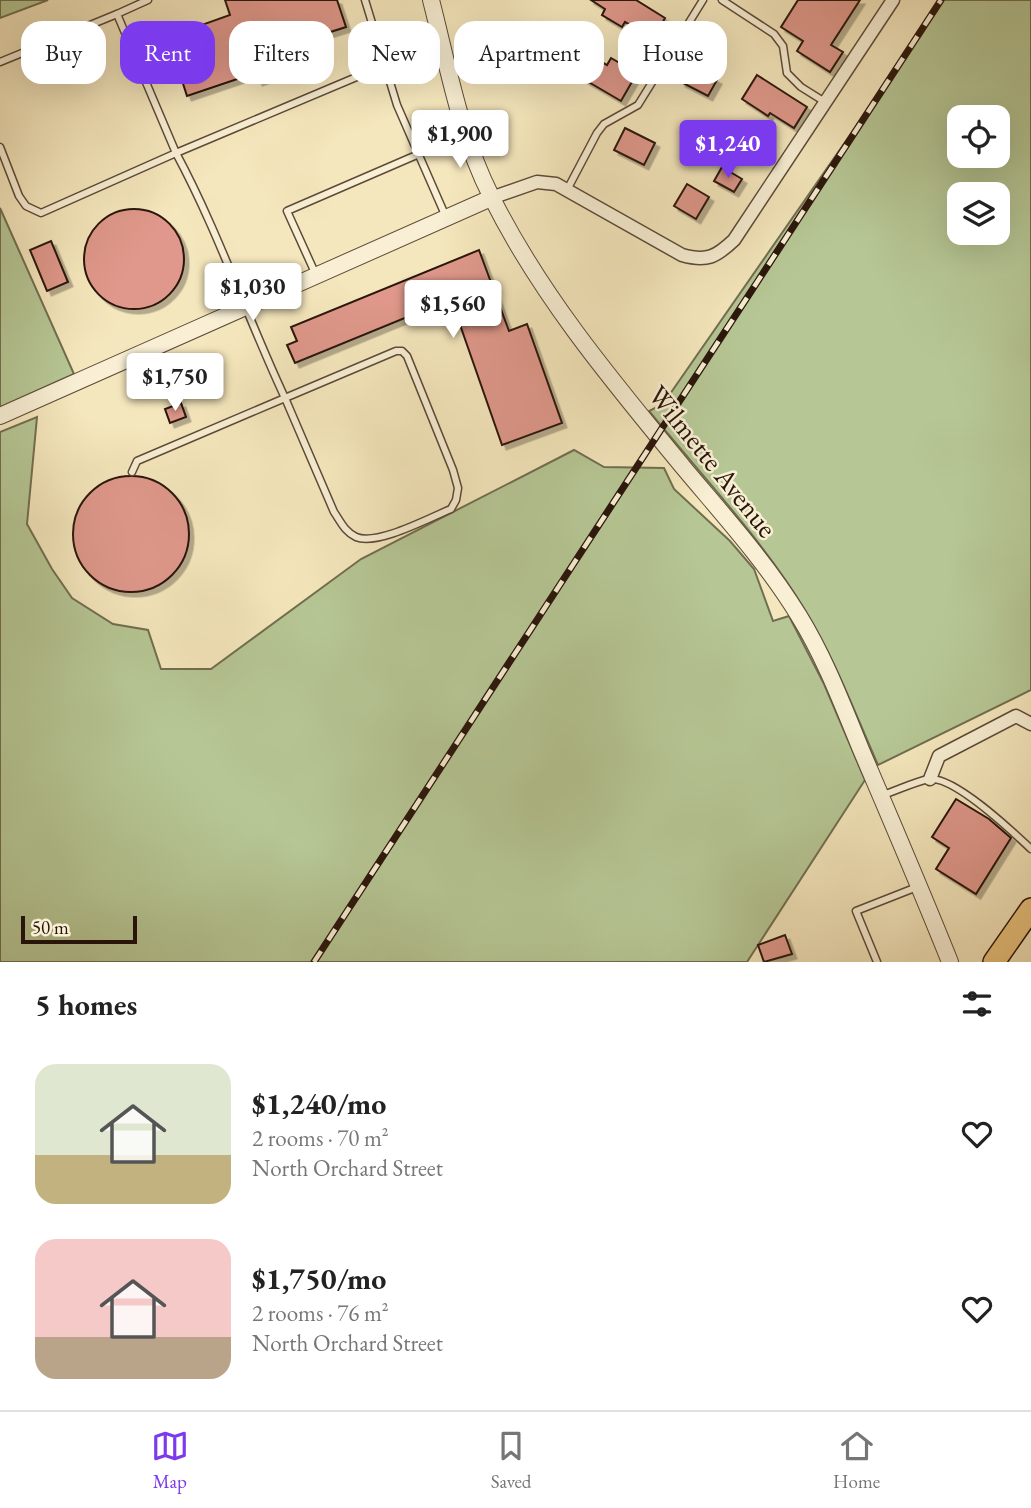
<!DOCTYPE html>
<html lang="en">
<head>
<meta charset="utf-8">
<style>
  body { margin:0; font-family:"EB Garamond",serif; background:#f6f6f6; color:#222; height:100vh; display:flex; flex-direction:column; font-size:26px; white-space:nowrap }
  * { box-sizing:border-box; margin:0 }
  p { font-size:23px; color:#767676 }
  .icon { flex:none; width:38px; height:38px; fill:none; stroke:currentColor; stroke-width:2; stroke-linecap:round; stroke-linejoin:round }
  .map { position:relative; height:962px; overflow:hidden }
  .sheet { display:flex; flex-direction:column; background:#fff; flex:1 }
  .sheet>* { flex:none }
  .hud { position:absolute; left:21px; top:21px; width:990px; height:63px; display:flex; gap:14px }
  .fabs { position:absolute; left:947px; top:105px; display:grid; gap:14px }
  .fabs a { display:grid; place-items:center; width:63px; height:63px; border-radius:14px; background:#fff; box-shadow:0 7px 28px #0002; font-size:35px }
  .scale { position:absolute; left:21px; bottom:18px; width:116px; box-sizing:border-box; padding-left:7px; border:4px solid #2a150b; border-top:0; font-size:19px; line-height:24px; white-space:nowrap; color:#2a150b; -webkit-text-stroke:5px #f8efd4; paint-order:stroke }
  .price { position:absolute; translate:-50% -60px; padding:0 16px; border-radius:7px; background:#fff; color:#222; font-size:23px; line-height:46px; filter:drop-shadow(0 2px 4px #0008) }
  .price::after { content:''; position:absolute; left:50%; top:42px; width:21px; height:16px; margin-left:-10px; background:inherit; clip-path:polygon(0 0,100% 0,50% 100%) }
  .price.active { background:#7c3aed; color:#fff }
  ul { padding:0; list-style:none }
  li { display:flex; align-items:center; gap:21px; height:175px; padding:0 35px }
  li span { display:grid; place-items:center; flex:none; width:196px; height:140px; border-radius:21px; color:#555 }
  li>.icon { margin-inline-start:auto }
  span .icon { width:84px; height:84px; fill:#fffc; stroke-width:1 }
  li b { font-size:30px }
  h2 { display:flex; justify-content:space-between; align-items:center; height:84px; padding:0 35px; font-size:30px }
  .tag { padding:0 24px; border-radius:21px; background:#fff; box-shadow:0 7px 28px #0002; font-size:24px; line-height:63px }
  .tag.active { background:#7c3aed; color:#fff }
  .dock { display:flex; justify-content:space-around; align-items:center; height:98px; border-top:2px solid #e0e0e0; background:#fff; font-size:19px; color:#767676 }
  .dock a { display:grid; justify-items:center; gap:4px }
  .dock .active { color:#7c3aed }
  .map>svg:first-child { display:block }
  .green { fill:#b6c795; stroke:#706e50; stroke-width:2; fill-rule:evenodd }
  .building { fill:#df988b; stroke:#2a150b; stroke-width:2; filter:url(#shadow) }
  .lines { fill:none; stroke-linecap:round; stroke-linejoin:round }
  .service-casing { stroke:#5d4a38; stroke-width:9 }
  .minor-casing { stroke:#5d4a38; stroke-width:15 }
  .tertiary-casing { stroke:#5d4a38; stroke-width:18 }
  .primary-casing { stroke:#2a150b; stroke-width:24 }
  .service { stroke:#f8efd4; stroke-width:6 }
  .minor { stroke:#f8efd4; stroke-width:12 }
  .tertiary { stroke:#f8efd4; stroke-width:16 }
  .primary { stroke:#eac47e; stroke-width:21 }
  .rail-casing { stroke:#2a150b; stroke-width:7 }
  .rail { stroke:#f8efd4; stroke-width:4.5; stroke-dasharray:13; stroke-linecap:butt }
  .labels { text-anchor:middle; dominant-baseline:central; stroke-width:5; stroke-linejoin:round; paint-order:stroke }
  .street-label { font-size:28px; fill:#2a150b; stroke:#f8efd4 }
</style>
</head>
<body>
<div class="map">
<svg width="1031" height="962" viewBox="0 0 1031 962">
  <defs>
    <filter id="shadow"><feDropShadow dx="4.5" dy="4.5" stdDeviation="0" flood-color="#0004"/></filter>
  </defs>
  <rect width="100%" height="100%" fill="#f5e7bd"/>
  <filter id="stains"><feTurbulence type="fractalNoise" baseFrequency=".00286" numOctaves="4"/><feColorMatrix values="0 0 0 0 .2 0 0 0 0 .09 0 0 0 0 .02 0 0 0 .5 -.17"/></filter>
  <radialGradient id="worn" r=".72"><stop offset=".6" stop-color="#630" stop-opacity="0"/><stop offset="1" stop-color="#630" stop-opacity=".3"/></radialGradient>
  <g class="green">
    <polygon points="0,0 48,0 0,18"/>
    <path d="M944 0H1031V690L878 765C855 713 835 659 805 610 761 538 702 476 649 411L663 404ZM959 117H998V156H959ZM959 194H998V233H959Z"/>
    <polygon points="0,208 74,374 0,407"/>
    <polygon points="37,417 27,524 52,569 72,598 113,624 148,630 161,669 211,669 361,559 574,450 604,467 664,468 674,489 730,541 754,569 773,621 789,616 824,684 865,780 747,962 0,962 0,432"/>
  </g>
  <g class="building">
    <polygon points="225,0 337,0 346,27 296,43 304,65 258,81 255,73 187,96 168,37 230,15"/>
    <polygon points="591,0 636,0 665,18 653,39 625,22 622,27 602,15 605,9"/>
    <polygon points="798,0 860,0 831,45 843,52 830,72 797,51 803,41 781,27"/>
    <polygon points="592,56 607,65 611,58 637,73 621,101 580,77"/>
    <polygon points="689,66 717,80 708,96 681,82"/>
    <polygon points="757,75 807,107 794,128 770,113 768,116 742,99"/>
    <polygon points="625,128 655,143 644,165 614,150"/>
    <polygon points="722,167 742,179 734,192 714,181"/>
    <polygon points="687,184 709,197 696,219 674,206"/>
    <circle cx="134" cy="259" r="50"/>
    <polygon points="51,241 68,282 47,291 30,250"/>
    <polygon points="479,250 509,331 527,324 562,423 502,445 451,299 295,363 287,345 297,341 291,327"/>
    <polygon points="181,403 186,417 170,423 165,409"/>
    <circle cx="131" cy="534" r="58"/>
    <polygon points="956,799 989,819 1011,838 976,894 936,869 949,848 932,837"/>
    <polygon points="785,935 792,954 764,962 758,945"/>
  </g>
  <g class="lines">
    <g class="service-casing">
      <g id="service">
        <polyline points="148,0 117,14 176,153 385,65"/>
        <polyline points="365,0 397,105 446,217"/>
        <polyline points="722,0 774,34 783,46 787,73 801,87 825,102"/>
        <polyline points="0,62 117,14"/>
        <path d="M0 147 19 196 26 206 41 213 176 153C218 231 247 317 285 398L137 461 132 472"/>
        <polyline points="567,190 597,133 604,124 638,105 703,0"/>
        <polyline points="316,275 287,211 419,154"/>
        <path d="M396 351H402L407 356 453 470 458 488 456 500 451 509C429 518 377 546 356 537 345 532 341 522 334 512L285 398Z"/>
        <path d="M883 795C898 790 914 782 929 779 954 776 1012 831 1031 849"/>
        <polyline points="877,962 856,911 917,887"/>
      </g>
    </g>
    <g class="minor-casing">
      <g id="minor">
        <path d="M491 198 537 182 556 184 682 255C707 262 716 257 734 240L893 0"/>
        <polyline points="930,779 939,756 1016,716 1031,724"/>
      </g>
    </g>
    <g class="tertiary-casing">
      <g id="tertiary">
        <path d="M431 0C448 66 460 135 491 196 540 295 613 382 683 467 724 516 766 562 799 616 825 658 843 706 862 752 892 822 922 892 950 962"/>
        <polyline points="0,416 491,198"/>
      </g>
    </g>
    <g class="primary-casing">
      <polyline id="primary" points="994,962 1031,909"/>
    </g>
    <use href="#service" class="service"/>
    <use href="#minor" class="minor"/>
    <use href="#tertiary" class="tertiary"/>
    <use href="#primary" class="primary"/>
    <g class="rail-casing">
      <polyline id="rail" points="314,962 941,0"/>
    </g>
    <use href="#rail" class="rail"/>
  </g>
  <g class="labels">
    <g class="street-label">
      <text transform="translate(713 461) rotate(51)">Wilmette Avenue</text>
    </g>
  </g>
  <rect width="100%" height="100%" filter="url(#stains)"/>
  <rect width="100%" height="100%" fill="url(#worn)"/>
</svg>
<div class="fabs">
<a><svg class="icon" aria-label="locate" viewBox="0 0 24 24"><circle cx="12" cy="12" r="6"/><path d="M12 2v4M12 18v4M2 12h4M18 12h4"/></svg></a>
<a><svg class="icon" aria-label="layers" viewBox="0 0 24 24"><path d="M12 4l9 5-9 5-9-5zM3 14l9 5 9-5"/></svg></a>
</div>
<div class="scale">50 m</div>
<b class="price" style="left:460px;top:170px">$1,900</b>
<b class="price active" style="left:728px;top:180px">$1,240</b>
<b class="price" style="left:253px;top:323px">$1,030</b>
<b class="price" style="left:453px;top:340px">$1,560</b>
<b class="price" style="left:175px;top:413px">$1,750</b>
<div class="hud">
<a class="tag">Buy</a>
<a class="tag active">Rent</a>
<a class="tag">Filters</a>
<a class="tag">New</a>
<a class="tag">Apartment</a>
<a class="tag">House</a>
</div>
</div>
<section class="sheet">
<h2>5 homes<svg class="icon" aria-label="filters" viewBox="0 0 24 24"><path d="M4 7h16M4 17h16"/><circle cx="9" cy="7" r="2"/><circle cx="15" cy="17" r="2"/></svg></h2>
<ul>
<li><span style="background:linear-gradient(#dfe7d0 65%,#c2b280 0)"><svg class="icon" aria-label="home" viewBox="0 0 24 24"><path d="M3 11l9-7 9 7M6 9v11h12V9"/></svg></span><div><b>$1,240/mo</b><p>2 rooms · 70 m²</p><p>North Orchard Street</p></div><svg class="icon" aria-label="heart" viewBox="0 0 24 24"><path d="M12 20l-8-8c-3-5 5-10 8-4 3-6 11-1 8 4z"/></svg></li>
<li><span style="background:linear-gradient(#f6c9c9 70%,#b9a48a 0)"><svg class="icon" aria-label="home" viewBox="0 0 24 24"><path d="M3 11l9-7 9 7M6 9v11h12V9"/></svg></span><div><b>$1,750/mo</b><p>2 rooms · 76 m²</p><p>North Orchard Street</p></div><svg class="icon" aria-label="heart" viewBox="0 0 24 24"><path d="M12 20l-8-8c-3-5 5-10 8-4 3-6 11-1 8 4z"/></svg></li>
</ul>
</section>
<nav class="dock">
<a class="active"><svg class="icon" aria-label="map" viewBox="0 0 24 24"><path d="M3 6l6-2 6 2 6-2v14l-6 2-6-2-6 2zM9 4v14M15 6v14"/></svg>Map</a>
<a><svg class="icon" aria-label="saved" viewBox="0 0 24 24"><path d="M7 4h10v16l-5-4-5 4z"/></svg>Saved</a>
<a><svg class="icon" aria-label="home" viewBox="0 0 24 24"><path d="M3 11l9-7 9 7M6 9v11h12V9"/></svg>Home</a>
</nav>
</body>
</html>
